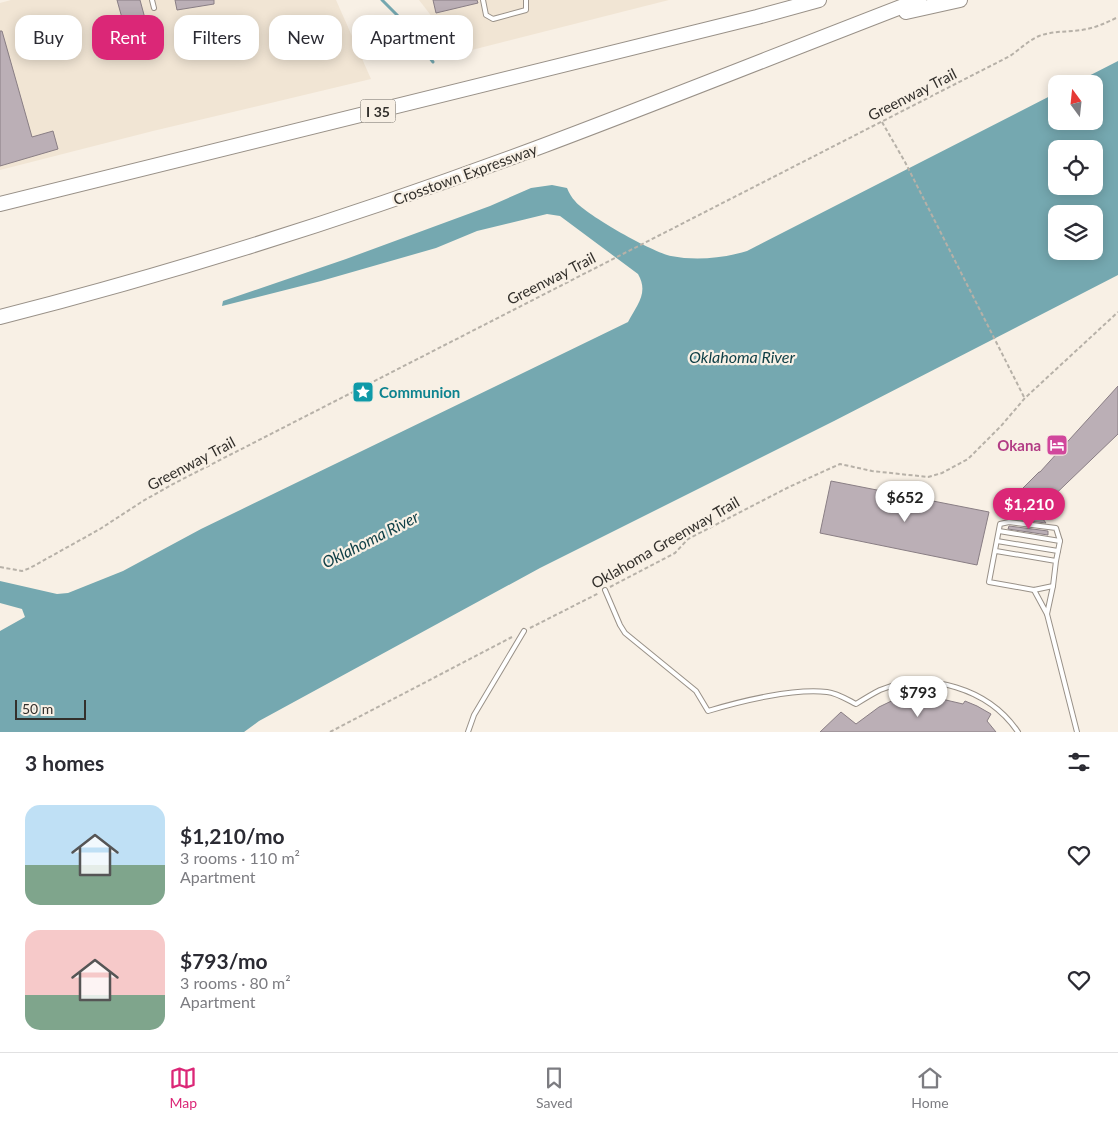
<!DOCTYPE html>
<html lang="en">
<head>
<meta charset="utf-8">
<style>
  body { margin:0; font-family:Lato,sans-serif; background:#f2f2f3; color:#2b2b33; height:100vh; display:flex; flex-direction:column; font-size:19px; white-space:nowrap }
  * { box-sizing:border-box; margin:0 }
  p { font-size:16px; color:#7c7c81 }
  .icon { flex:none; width:28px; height:28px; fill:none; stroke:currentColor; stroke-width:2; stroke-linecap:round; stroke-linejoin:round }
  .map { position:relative; height:732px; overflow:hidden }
  .panel { display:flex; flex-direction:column; background:#fff; flex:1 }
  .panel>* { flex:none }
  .banner { position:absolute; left:15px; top:15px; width:500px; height:45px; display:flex; gap:10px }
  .needle { width:32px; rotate:345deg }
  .tools { position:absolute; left:1048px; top:75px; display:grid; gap:10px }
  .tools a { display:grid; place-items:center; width:55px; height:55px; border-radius:10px; background:#fff; box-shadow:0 2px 12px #0003; font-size:25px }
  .scale { position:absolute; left:15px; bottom:12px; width:71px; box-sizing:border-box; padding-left:5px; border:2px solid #33302c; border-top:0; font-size:14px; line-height:18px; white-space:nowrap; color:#33302c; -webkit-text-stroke:4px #f8f0e5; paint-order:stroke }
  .price { position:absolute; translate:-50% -42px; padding:0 11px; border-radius:18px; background:#fff; color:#222; font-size:16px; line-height:32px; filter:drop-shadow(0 1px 2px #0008) }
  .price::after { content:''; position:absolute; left:50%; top:30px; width:15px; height:11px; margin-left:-8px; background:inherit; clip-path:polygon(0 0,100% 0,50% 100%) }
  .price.selected { background:#db2777; color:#fff }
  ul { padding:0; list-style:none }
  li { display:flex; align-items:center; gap:15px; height:125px; padding:0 25px }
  li span { display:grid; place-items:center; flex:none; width:140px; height:100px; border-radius:15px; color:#555 }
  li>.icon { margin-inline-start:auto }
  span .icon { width:60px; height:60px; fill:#fffc; stroke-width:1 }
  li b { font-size:21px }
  h2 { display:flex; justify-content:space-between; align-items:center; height:60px; padding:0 25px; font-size:21px }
  .pill { padding:0 18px; border-radius:15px; background:#fff; box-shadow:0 2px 12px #0003; font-size:18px; line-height:45px }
  .pill.selected { background:#db2777; color:#fff }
  .menu { display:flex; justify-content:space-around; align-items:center; height:70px; border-top:1px solid #e1e1e2; background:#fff; font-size:14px; color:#7c7c81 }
  .menu a { display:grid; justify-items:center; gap:2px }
  .menu .selected { color:#db2777 }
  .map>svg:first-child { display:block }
  .built { fill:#f1e5d4 }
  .water { fill:#75a8b0; fill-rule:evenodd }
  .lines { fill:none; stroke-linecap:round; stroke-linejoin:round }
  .stream { stroke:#75a8b0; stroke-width:3 }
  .building { fill:#bbafb6; stroke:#897e84 }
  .service-casing { stroke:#999188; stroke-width:6 }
  .motorway-casing { stroke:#999188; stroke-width:16 }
  .path { stroke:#b7b1a8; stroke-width:2; stroke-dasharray:4 2.5; stroke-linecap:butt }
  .service { stroke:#fff; stroke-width:4 }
  .motorway { stroke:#fff; stroke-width:14 }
  .labels { text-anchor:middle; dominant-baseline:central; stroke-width:4.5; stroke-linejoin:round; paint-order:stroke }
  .shield { fill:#f8f0e5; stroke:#6e6a64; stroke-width:1 }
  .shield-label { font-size:14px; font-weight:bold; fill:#33302c }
  .street-label { font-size:15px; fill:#33302c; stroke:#f8f0e5 }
  .culture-label { font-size:15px; font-weight:bold; fill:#0d838f; stroke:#f8f0e5; text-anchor:start }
  .hotel-label { font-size:15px; font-weight:bold; fill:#b23c85; stroke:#f8f0e5; text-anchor:end }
  .water-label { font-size:16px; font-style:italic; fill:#104047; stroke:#f8f0e5 }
</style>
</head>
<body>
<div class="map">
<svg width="1118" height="732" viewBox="0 0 1118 732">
  <rect width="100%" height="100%" fill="#f8f0e5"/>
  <g class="built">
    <polygon points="11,0 336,0 371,79 153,131 0,170 0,3"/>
    <polygon points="419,0 669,0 460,53"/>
  </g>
  <path class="water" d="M1118 61V275L834 421 540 568 259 721 244 732H0V631L25 617 22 609 0 603V581L57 594 68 593 123 571 201 529 628 322C637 305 649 293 638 274L560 216 547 214 477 231 436 248 321 281 222 306 223 301 346 259 490 206 531 188 552 185 567 188C569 193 572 198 575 201 586 215 654 253 671 256 696 261 724 258 747 251L1056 93V121H1094V84H1073ZM1056 149H1094V186H1056ZM1056 214H1094V251H1056Z"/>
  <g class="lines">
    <polyline class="stream" points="382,0 398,16 433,62"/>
  </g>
  <g class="building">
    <polygon points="117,0 140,0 153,48 132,54"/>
    <polygon points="175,0 214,0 214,4 177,10"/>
    <polygon points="433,0 477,0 478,3 436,13"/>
    <polygon points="0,31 2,31 32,137 53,131 58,149 0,166"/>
    <polygon points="1118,386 1118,434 1042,507 1039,514 1046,523 1013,519 1027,508 1012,499 1039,472 1040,472"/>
    <polygon points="831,481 989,512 977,565 820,533"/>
    <polygon points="1009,526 1048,531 1048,535 1008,529"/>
    <polygon points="906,694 907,699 933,697 963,704 965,701 977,706 991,714 987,721 996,732 820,732 841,712 856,724 879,707"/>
  </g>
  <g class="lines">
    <g class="service-casing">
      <g id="service">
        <polyline points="152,0 154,8"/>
        <polyline points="483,0 486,15 493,19 526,10 526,0"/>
        <polyline points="999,531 1060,541"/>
        <polyline points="997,541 1058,551"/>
        <polyline points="996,551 1056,561 1053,586 1034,590 989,582 1000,524 1009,522 1056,528 1060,541 1056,561"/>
        <path d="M605 590 620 625 625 633 696 691 708 711C741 701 794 688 827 692 837 693 848 700 856 704 864 699 872 694 880 690 928 670 989 689 1018 732"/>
        <polyline points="1034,590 1047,614 1053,586"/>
        <polyline points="1047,614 1077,732"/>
        <polyline points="468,732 474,715 524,631"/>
      </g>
    </g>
    <g class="motorway-casing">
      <g id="motorway">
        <polyline points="906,12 960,0"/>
        <polyline points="0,204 757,17 819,0"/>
        <path d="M0 317C185 270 366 212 545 145 670 98 794 48 919 0"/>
      </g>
    </g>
    <g class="path">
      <polyline points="882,122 905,162 1024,397"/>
      <path d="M0 567 22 571 30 568 100 529 143 501 175 483 1010 56C1020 49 1028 41 1039 36 1052 31 1067 32 1082 30 1095 28 1106 23 1118 17"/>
      <polyline points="610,587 675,553 688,539 789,487 840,464 872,471 928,477 942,473 968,459 1001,426 1025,398 1118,312"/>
      <polyline points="530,628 599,593"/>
      <polyline points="330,732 512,637"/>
    </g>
    <use href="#service" class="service"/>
    <use href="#motorway" class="motorway"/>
  </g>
  <defs>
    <g id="sight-square" transform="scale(1.125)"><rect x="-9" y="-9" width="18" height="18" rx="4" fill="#0f9aa8" stroke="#f8f0e5"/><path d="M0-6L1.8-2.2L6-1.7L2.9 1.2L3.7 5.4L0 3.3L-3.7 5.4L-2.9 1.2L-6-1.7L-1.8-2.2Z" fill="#fff"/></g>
    <g id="hotel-square" transform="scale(1.125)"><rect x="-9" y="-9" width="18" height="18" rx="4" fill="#d1479c" stroke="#f8f0e5"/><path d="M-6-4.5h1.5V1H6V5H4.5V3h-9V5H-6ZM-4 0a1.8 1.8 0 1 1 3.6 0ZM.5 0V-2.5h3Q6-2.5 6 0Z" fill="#fff"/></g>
  </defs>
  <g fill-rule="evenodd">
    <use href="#sight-square" x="363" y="392"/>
    <use href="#hotel-square" x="1057" y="445"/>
  </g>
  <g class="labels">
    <rect class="shield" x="360.5" y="99.5" width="35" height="23" rx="4"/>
    <g class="shield-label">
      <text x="378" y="111">I 35</text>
    </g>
    <g class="street-label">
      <text transform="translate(912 94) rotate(-27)">Greenway Trail</text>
      <text transform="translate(465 174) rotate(-20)">Crosstown Expressway</text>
      <text transform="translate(551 278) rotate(-27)">Greenway Trail</text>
      <text transform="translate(191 463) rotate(-28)">Greenway Trail</text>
      <text transform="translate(665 542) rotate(-30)">Oklahoma Greenway Trail</text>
    </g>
    <g class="culture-label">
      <text x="379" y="392">Communion</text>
    </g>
    <g class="hotel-label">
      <text x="1041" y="445">Okana</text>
    </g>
    <g class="water-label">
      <text x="742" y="356">Oklahoma River</text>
      <text transform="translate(370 539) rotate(-27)">Oklahoma River</text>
    </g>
  </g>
</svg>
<div class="tools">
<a><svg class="needle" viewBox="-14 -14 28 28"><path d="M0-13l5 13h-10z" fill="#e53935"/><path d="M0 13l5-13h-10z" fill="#7c7c81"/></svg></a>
<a><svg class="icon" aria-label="locate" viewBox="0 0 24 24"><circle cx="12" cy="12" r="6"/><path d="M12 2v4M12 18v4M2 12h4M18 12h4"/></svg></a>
<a><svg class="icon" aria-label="layers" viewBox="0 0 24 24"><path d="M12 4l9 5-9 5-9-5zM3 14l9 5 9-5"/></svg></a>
</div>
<div class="scale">50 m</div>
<b class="price" style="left:905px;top:523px">$652</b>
<b class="price selected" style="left:1029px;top:530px">$1,210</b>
<b class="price" style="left:918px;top:718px">$793</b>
<div class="banner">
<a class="pill">Buy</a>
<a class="pill selected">Rent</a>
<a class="pill">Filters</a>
<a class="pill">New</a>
<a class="pill">Apartment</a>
</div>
</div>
<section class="panel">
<h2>3 homes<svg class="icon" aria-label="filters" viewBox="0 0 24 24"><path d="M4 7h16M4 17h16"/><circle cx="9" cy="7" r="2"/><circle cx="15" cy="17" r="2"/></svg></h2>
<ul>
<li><span style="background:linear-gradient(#bfe0f5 60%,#7fa58c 0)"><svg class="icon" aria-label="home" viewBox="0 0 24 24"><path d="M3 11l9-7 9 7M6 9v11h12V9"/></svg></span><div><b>$1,210/mo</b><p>3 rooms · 110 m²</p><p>Apartment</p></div><svg class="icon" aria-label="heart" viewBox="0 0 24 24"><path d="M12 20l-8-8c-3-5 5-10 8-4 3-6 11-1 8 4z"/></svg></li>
<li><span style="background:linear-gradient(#f6c9c9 65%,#7fa58c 0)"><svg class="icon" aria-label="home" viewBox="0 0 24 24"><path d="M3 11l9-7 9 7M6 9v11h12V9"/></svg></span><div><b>$793/mo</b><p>3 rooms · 80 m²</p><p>Apartment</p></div><svg class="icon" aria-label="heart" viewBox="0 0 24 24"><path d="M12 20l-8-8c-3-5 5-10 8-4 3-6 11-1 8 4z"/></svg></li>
</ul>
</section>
<nav class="menu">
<a class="selected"><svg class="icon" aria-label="map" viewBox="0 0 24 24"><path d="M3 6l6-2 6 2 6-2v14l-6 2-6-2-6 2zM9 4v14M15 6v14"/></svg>Map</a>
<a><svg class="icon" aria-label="saved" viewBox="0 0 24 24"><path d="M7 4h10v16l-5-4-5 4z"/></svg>Saved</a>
<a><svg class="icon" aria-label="home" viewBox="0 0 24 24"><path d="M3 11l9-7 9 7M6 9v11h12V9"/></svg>Home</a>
</nav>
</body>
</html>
